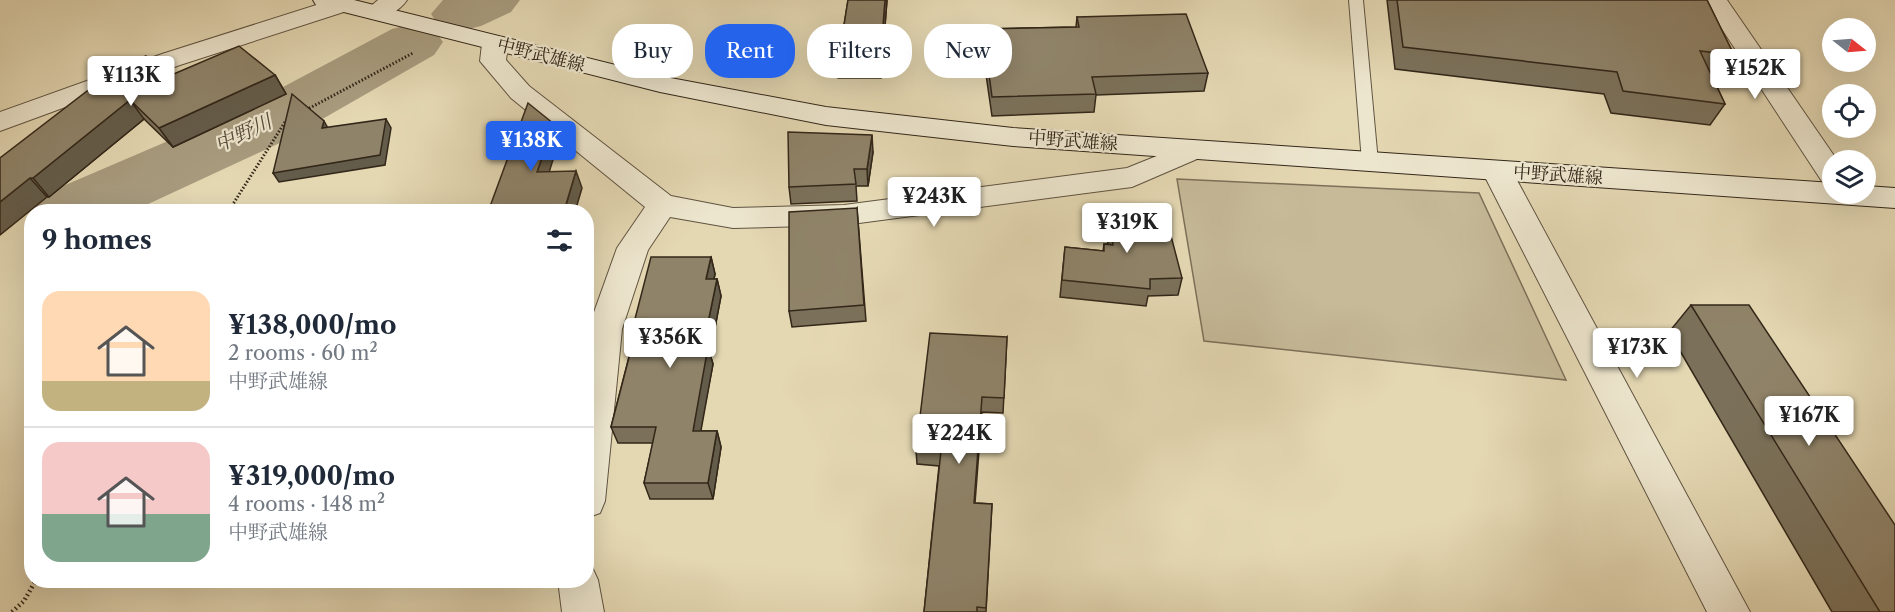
<!DOCTYPE html>
<html lang="en">
<head>
<meta charset="utf-8">
<style>
  body { margin:0; font-family:"Libre Caslon Text","Noto Serif JP",serif; background:#f6f6f7; color:#1f2937; height:100vh; display:flex; flex-direction:column; font-size:22px; white-space:nowrap }
  * { box-sizing:border-box; margin:0 }
  p { font-size:20px; color:#747a83 }
  .icon { flex:none; width:33px; height:33px; fill:none; stroke:currentColor; stroke-width:2; stroke-linecap:round; stroke-linejoin:round }
  .map { position:relative; flex:1; overflow:hidden }
  .sheet { position:absolute; left:24px; top:204px; width:570px; height:384px; display:flex; flex-direction:column; background:#fff; border-radius:24px; box-shadow:0 6px 24px #0002 }
  .sheet>* { flex:none }
  .top-card { position:absolute; left:612px; top:24px; width:570px; height:54px; display:flex; gap:12px }
  .needle { width:39px; rotate:107deg }
  .buttons { position:absolute; left:1822px; top:18px; display:grid; gap:12px }
  .buttons a { display:grid; place-items:center; width:54px; height:54px; border-radius:50%; background:#fff; box-shadow:0 6px 24px #0002; font-size:30px }
  .price { position:absolute; translate:-50% -51px; padding:0 14px; border-radius:6px; background:#fff; color:#222; font-size:20px; line-height:39px; filter:drop-shadow(0 2px 3px #0008) }
  .price::after { content:''; position:absolute; left:50%; top:36px; width:18px; height:14px; margin-left:-9px; background:inherit; clip-path:polygon(0 0,100% 0,50% 100%) }
  .price.current { background:#2563eb; color:#fff }
  ul { padding:0; list-style:none }
  li { display:flex; align-items:center; gap:18px; height:150px; padding:0 18px }
  li+li { border-top:2px solid #e0e1e3 }
  li span { display:grid; place-items:center; flex:none; width:168px; height:120px; border-radius:18px; color:#555 }
  li>.icon { margin-inline-start:auto }
  span .icon { width:72px; height:72px; fill:#fffc; stroke-width:1 }
  li b { font-size:26px }
  h2 { display:flex; justify-content:space-between; align-items:center; height:72px; padding:0 18px; font-size:26px }
  .pill { padding:0 21px; border-radius:24px; background:#fff; box-shadow:0 6px 24px #0002; font-size:21px; line-height:54px }
  .pill.current { background:#2563eb; color:#fff }
  .map>svg:first-child { display:block }
  .green { fill:#c6ba99; stroke:#7c7059; stroke-width:1.5 }
  .lines { fill:none; stroke-linecap:round; stroke-linejoin:round }
  .river { fill:#a89c7f; fill-rule:evenodd }
  .service-casing { stroke:#5f5340; stroke-width:2 }
  .minor-casing { stroke:#5f5340; stroke-width:2 }
  .secondary-casing { stroke:#332719; stroke-width:2 }
  .path-far1 { stroke:#332719; stroke-width:3; stroke-dasharray:1.5 2; stroke-linecap:butt }
  .path { stroke:#332719; stroke-width:4.5; stroke-dasharray:1.5 3; stroke-linecap:butt }
  .service { fill:#ede6ce; fill-rule:evenodd }
  .minor { fill:#ede6ce; fill-rule:evenodd }
  .secondary { fill:#ede6ce; fill-rule:evenodd }
  .wall { fill:#7b715a; stroke:#332719; stroke-width:1.5 }
  .shaded-wall { fill:#645c4a; stroke:#332719; stroke-width:1.5 }
  .building { fill:#8f8369; stroke:#332719; stroke-width:1.5 }
  .labels { text-anchor:middle; dominant-baseline:central; stroke-width:4.5; stroke-linejoin:round; paint-order:stroke }
  .street-label { font-size:18px; fill:#332719; stroke:#ede6ce }
  .water-label { font-size:20px; font-style:italic; fill:#564a38; stroke:#ede6ce }
</style>
</head>
<body>
<div class="map">
<svg width="1895" height="612" viewBox="0 0 1895 612">
  <rect width="100%" height="100%" fill="#e4d8b3"/>
  <filter id="stains"><feTurbulence type="fractalNoise" baseFrequency=".00333" numOctaves="4"/><feColorMatrix values="0 0 0 0 .2 0 0 0 0 .09 0 0 0 0 .02 0 0 0 .5 -.17"/></filter>
  <radialGradient id="worn" r=".72"><stop offset=".6" stop-color="#630" stop-opacity="0"/><stop offset="1" stop-color="#630" stop-opacity=".3"/></radialGradient>
  <polygon class="green" points="1177,179 1479,193 1566,380 1204,341"/>
  <g class="lines">
    <g class="river">
      <polygon points="443,0 520,0 511,12 481,26 460,31 439,26 431,14"/>
      <polygon points="413,24 434,29 443,42 434,55 284,141 131,212 31,212 42,195 238,111 392,29"/>
    </g>
    <g class="service-casing">
      <polygon id="service" points="1349,0 1363,0 1378,162 1370,167 1362,162"/>
    </g>
    <g class="minor-casing">
      <g id="minor">
        <polygon points="332,0 353,0 356,4 353,9 180,65 0,131 0,112 162,54"/>
        <path d="M378 0H407C399 12 382 21 367 17L364 12Z"/>
        <polygon points="1703,0 1727,0 1837,160 1833,160 1833,186 1823,183"/>
        <polygon points="495,36 504,39 508,44 506,60 529,86 671,196 733,208 844,205 1127,168 1194,141 1204,144 1208,150 1204,156 1132,187 844,225 733,228 670,217 648,250 622,329 605,501 600,513 586,518 588,329 617,248 645,207 511,98 480,61 482,44 486,39"/>
        <polygon points="1497,161 1507,164 1512,171 1750,612 1707,612 1482,171 1487,164"/>
        <polygon points="586,564 592,567 598,580 604,612 562,612 558,580 586,580"/>
      </g>
    </g>
    <g class="secondary-casing">
      <polygon id="secondary" points="313,0 354,0 660,76 826,107 1013,128 1833,183 1833,194 1866,194 1866,186 1895,188 1895,208 1013,146 826,125 660,92 316,5"/>
    </g>
    <g class="path-far1">
      <polyline points="306,110 413,53"/>
      <polyline points="228,212 285,122 289,120"/>
    </g>
    <polyline class="path" points="12,612 24,601 36,580"/>
    <use href="#service" class="service"/>
    <use href="#minor" class="minor"/>
    <use href="#secondary" class="secondary"/>
  </g>
  <g class="wall">
    <polygon points="848,0 887,0 881,78 838,78 836,64 844,25"/>
    <polygon points="1387,0 1707,0 1734,55 1719,77 1712,76 1725,104 1710,125 1611,113 1604,94 1395,69"/>
    <polygon points="1077,17 1208,73 1204,91 1096,95 1094,112 992,116 982,47 983,29 1076,27"/>
    <polygon points="275,75 286,94 173,147 144,119 49,197 47,197 0,158 162,79"/>
    <polygon points="873,152 868,186 856,186 857,201 791,204 789,187"/>
    <polygon points="857,208 866,321 792,327 789,311"/>
    <polygon points="1109,214 1182,278 1178,295 1148,296 1146,306 1060,297 1065,247 1103,251 1104,244 1108,244 1106,231"/>
    <polygon points="711,257 715,274 714,279 717,279 721,296 710,354 713,364 700,431 717,431 721,447 713,499 650,499 644,483 653,443 618,443 611,427 631,349 629,342"/>
    <polygon points="1691,305 1895,612 1832,612 1669,332"/>
    <polygon points="1007,337 1003,413 982,412 975,503 992,504 986,612 924,612 939,466 917,464 916,450"/>
  </g>
  <g class="shaded-wall">
    <polygon points="885,0 887,0 881,78 880,64"/>
    <polygon points="275,75 286,94 173,147 159,128"/>
    <polygon points="130,100 144,119 49,197 33,178"/>
    <polygon points="386,119 391,128 385,165 279,182 273,173"/>
    <polygon points="324,121 329,130 322,128"/>
    <polygon points="554,124 559,140 544,189 537,172"/>
    <polygon points="872,135 873,152 868,186 867,169"/>
    <polygon points="576,171 582,188 575,212 564,212"/>
    <polygon points="30,178 47,197 0,235 0,202"/>
    <polygon points="711,257 715,274 710,296 706,279"/>
    <polygon points="717,279 721,296 710,354 713,364 698,447 693,431 703,347"/>
    <polygon points="717,431 721,447 713,499 708,483"/>
  </g>
  <g class="building">
    <polygon points="848,0 885,0 880,64 836,64 841,25 844,25"/>
    <polygon points="1397,0 1707,0 1734,55 1700,51 1725,104 1623,91 1617,72 1403,47"/>
    <polygon points="1186,14 1208,73 1092,77 1096,94 992,97 983,29 1079,27 1077,17"/>
    <polygon points="239,46 275,75 159,128 130,100 33,178 30,178 0,202 0,158 121,65 146,56 162,79"/>
    <polygon points="292,94 324,121 322,128 386,119 380,155 273,173"/>
    <polygon points="528,103 554,124 537,172 576,171 564,211 488,212"/>
    <polygon points="788,132 872,135 867,169 854,169 856,184 789,187"/>
    <polygon points="857,208 864,305 789,311 789,212"/>
    <polygon points="1165,213 1182,278 1150,279 1150,289 1062,280 1065,247 1104,251 1104,244 1113,245 1109,214"/>
    <polygon points="651,257 711,257 706,279 717,279 703,347 708,347 693,431 717,431 708,483 644,483 656,427 611,427 633,342 629,342"/>
    <polygon points="1691,305 1749,305 1895,525 1895,612 1880,612"/>
    <polygon points="930,333 1007,337 1004,398 982,397 974,503 992,504 986,608 977,607 977,612 924,612 941,451 916,450"/>
  </g>
  <g class="labels">
    <g class="street-label">
      <text transform="translate(541 55) rotate(14)">中野武雄線</text>
      <text transform="translate(1073 141) rotate(4)">中野武雄線</text>
      <text transform="translate(1558 175) rotate(4)">中野武雄線</text>
    </g>
    <g class="water-label">
      <text transform="translate(243 133) rotate(-25)">中野川</text>
    </g>
  </g>
  <rect width="100%" height="100%" filter="url(#stains)"/>
  <rect width="100%" height="100%" fill="url(#worn)"/>
</svg>
<div class="buttons">
<a><svg class="needle" viewBox="-14 -14 28 28"><path d="M0-13l5 13h-10z" fill="#e53935"/><path d="M0 13l5-13h-10z" fill="#747a83"/></svg></a>
<a><svg class="icon" aria-label="locate" viewBox="0 0 24 24"><circle cx="12" cy="12" r="6"/><path d="M12 2v4M12 18v4M2 12h4M18 12h4"/></svg></a>
<a><svg class="icon" aria-label="layers" viewBox="0 0 24 24"><path d="M12 4l9 5-9 5-9-5zM3 14l9 5 9-5"/></svg></a>
</div>
<b class="price" style="left:1755px;top:100px">¥152K</b>
<b class="price" style="left:131px;top:107px">¥113K</b>
<b class="price current" style="left:531px;top:172px">¥138K</b>
<b class="price" style="left:934px;top:228px">¥243K</b>
<b class="price" style="left:1127px;top:254px">¥319K</b>
<b class="price" style="left:670px;top:369px">¥356K</b>
<b class="price" style="left:1637px;top:379px">¥173K</b>
<b class="price" style="left:1809px;top:447px">¥167K</b>
<b class="price" style="left:959px;top:465px">¥224K</b>
<div class="top-card">
<a class="pill">Buy</a>
<a class="pill current">Rent</a>
<a class="pill">Filters</a>
<a class="pill">New</a>
</div>
<section class="sheet">
<h2>9 homes<svg class="icon" aria-label="filters" viewBox="0 0 24 24"><path d="M4 7h16M4 17h16"/><circle cx="9" cy="7" r="2"/><circle cx="15" cy="17" r="2"/></svg></h2>
<ul>
<li><span style="background:linear-gradient(#ffd9b3 75%,#c2b280 0)"><svg class="icon" aria-label="home" viewBox="0 0 24 24"><path d="M3 11l9-7 9 7M6 9v11h12V9"/></svg></span><div><b>¥138,000/mo</b><p>2 rooms · 60 m²</p><p>中野武雄線</p></div></li>
<li><span style="background:linear-gradient(#f6c9c9 60%,#7fa58c 0)"><svg class="icon" aria-label="home" viewBox="0 0 24 24"><path d="M3 11l9-7 9 7M6 9v11h12V9"/></svg></span><div><b>¥319,000/mo</b><p>4 rooms · 148 m²</p><p>中野武雄線</p></div></li>
</ul>
</section>
</div>
</body>
</html>
